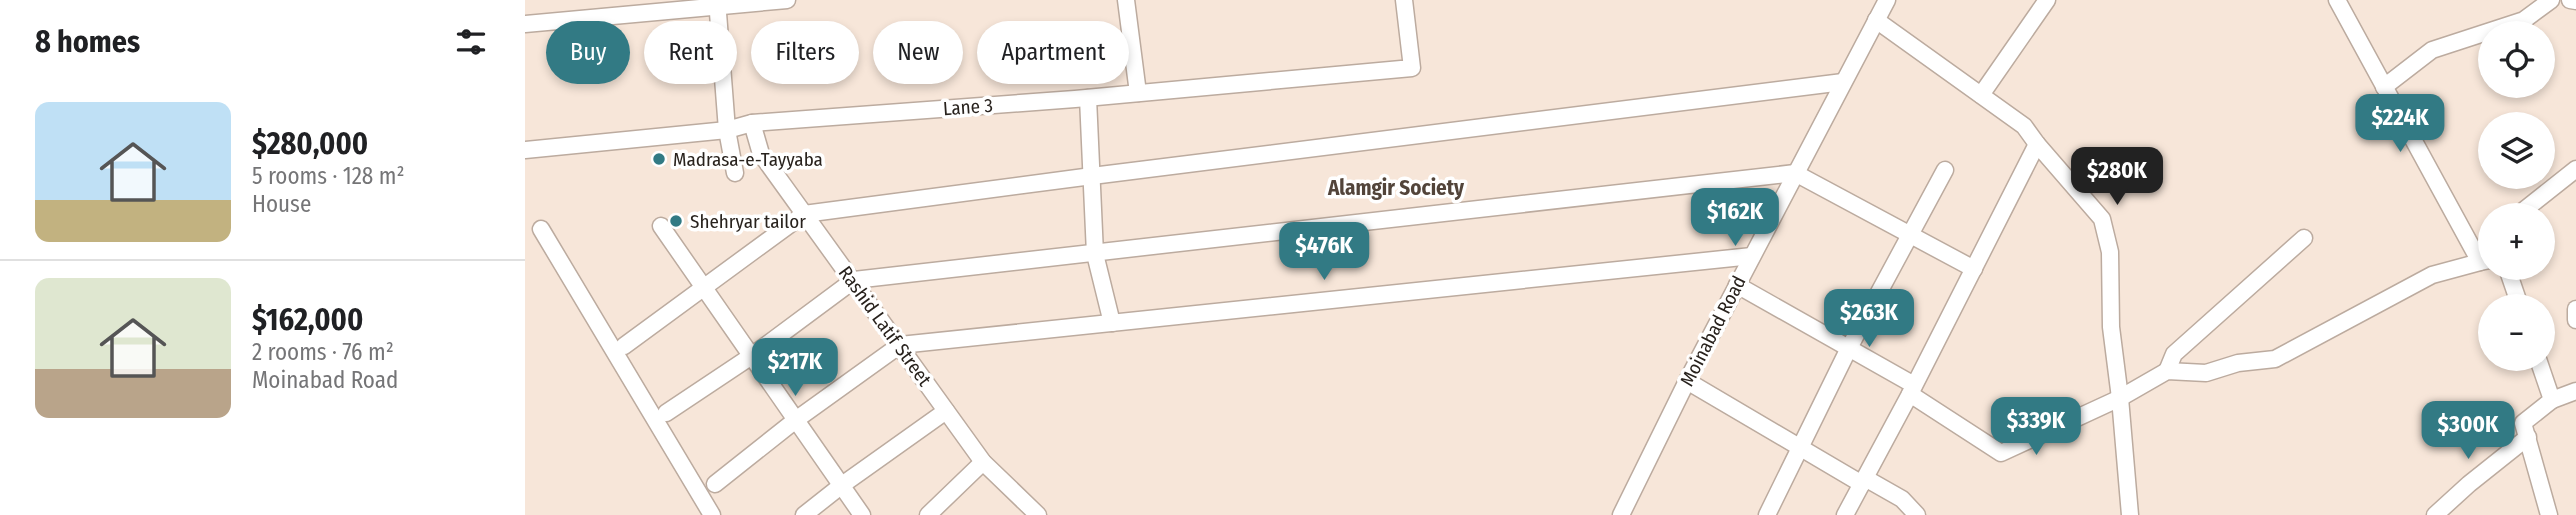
<!DOCTYPE html>
<html lang="en">
<head>
<meta charset="utf-8">
<style>
  body { margin:0; font-family:"Fira Sans Condensed",sans-serif; background:#f2f2f2; color:#202124; height:100vh; display:flex; flex-direction:column; font-size:26px; white-space:nowrap }
  * { box-sizing:border-box; margin:0 }
  p { font-size:23px; color:#757577 }
  .icon { flex:none; width:38px; height:38px; fill:none; stroke:currentColor; stroke-width:2; stroke-linecap:round; stroke-linejoin:round }
  .map { position:relative; flex:1; overflow:hidden }
  .side { display:flex; flex-direction:column; background:#fff; width:525px }
  .side>* { flex:none }
  .top-card { position:absolute; left:21px; top:21px; width:665px; height:63px; display:flex; gap:14px }
  .fabs { position:absolute; left:1953px; top:21px; display:grid; gap:14px }
  .fabs a { display:grid; place-items:center; width:77px; height:77px; border-radius:50%; background:#fff; box-shadow:0 4px 10px #0003; font-size:35px }
  .price { position:absolute; translate:-50% -60px; padding:0 16px; border-radius:14px; background:#327a84; color:#fff; font-size:23px; line-height:46px; filter:drop-shadow(0 2px 4px #0008) }
  .price::after { content:''; position:absolute; left:50%; top:42px; width:21px; height:16px; margin-left:-10px; background:inherit; clip-path:polygon(0 0,100% 0,50% 100%) }
  .price.on { background:#222; color:#fff }
  ul { padding:0; list-style:none }
  li { display:flex; align-items:center; gap:21px; height:175px; padding:0 35px }
  li+li { border-top:2px solid #e0e0e0 }
  li span { display:grid; place-items:center; flex:none; width:196px; height:140px; border-radius:14px; color:#555 }
  li>.icon { margin-inline-start:auto }
  span .icon { width:84px; height:84px; fill:#fffc; stroke-width:1 }
  li b { font-size:30px }
  h2 { display:flex; justify-content:space-between; align-items:center; height:84px; padding:0 35px; font-size:30px }
  .pill { padding:0 24px; border-radius:32px; background:#fff; box-shadow:0 4px 10px #0003; font-size:24px; line-height:63px }
  .pill.on { background:#327a84; color:#fff }
  main { display:flex; flex:1; min-height:0 }
  .map>svg:first-child { display:block }
  .lines { fill:none; stroke-linecap:round; stroke-linejoin:round }
  .minor-casing { stroke:#bcab9f; stroke-width:19 }
  .minor { stroke:#fff; stroke-width:16 }
  .poi-dot { fill:#327a84; stroke:#fff; stroke-width:2.5 }
  .labels { text-anchor:middle; dominant-baseline:central; stroke-width:7; stroke-linejoin:round; paint-order:stroke }
  .street-label { font-size:19px; fill:#28221d; stroke:#fff }
  .poi-label { font-size:19px; fill:#28221d; stroke:#fff; text-anchor:start }
  .neighbourhood-label { font-size:21px; font-weight:bold; fill:#52443a; stroke:#fff }
</style>
</head>
<body>
<main>
<section class="side">
<h2>8 homes<svg class="icon" aria-label="filters" viewBox="0 0 24 24"><path d="M4 7h16M4 17h16"/><circle cx="9" cy="7" r="2"/><circle cx="15" cy="17" r="2"/></svg></h2>
<ul>
<li><span style="background:linear-gradient(#bfe0f5 70%,#c2b280 0)"><svg class="icon" aria-label="home" viewBox="0 0 24 24"><path d="M3 11l9-7 9 7M6 9v11h12V9"/></svg></span><div><b>$280,000</b><p>5 rooms · 128 m²</p><p>House</p></div></li>
<li><span style="background:linear-gradient(#dfe7d0 65%,#b9a48a 0)"><svg class="icon" aria-label="home" viewBox="0 0 24 24"><path d="M3 11l9-7 9 7M6 9v11h12V9"/></svg></span><div><b>$162,000</b><p>2 rooms · 76 m²</p><p>Moinabad Road</p></div></li>
</ul>
</section>
<div class="map">
<svg width="2051" height="515" viewBox="0 0 2051 515">
  <rect width="100%" height="100%" fill="#f7e6d9"/>
  <g class="lines">
    <g class="minor-casing">
      <g id="minor">
        <polyline points="192,0 202,130 210,173"/>
        <polyline points="601,0 613,93"/>
        <polyline points="1812,0 1955,262 1965,260"/>
        <polyline points="2045,0 2051,1"/>
        <polyline points="1351,20 1499,126 1512,144 1577,219 1585,252 1586,327 1595,398 1605,515"/>
        <polyline points="0,24 262,0"/>
        <polyline points="1859,87 1907,50 1999,20 2026,0"/>
        <polyline points="1456,95 1522,0"/>
        <polyline points="563,98 570,254 587,323"/>
        <polyline points="227,123 236,154 458,462 513,515"/>
        <polyline points="0,150 202,130 227,123 550,99 887,68 879,0"/>
        <polyline points="1993,215 2051,169"/>
        <polyline points="136,226 337,515"/>
        <polyline points="16,229 187,515"/>
        <polyline points="1982,268 1995,306"/>
        <polyline points="1212,285 1389,385"/>
        <polyline points="2051,309 2051,320"/>
        <polyline points="99,346 279,214 567,176 1318,82"/>
        <polyline points="2013,359 2027,400 1998,423 2024,515"/>
        <polyline points="1642,371 1649,354 1779,238"/>
        <polyline points="1162,381 1337,484"/>
        <polyline points="1385,394 1476,453 1595,398 1642,371 1681,373 1713,363 1750,359 1907,275 1955,262"/>
        <polyline points="2027,400 2051,391"/>
        <polyline points="141,413 228,355 329,280 1270,173 1449,269"/>
        <polyline points="1340,478 1377,499 1392,515"/>
        <polyline points="190,484 272,419 375,345 1227,256"/>
        <polyline points="279,515 317,485 421,411"/>
        <polyline points="403,515 458,462"/>
        <polyline points="1096,515 1162,381 1362,0"/>
        <polyline points="1242,515 1324,348 1420,170"/>
        <polyline points="1320,515 1385,394 1512,144"/>
        <polyline points="1910,515 1944,484 2003,437"/>
      </g>
    </g>
    <use href="#minor" class="minor"/>
  </g>
  <g class="poi-dot">
    <circle cx="134" cy="159" r="7"/>
    <circle cx="151" cy="221" r="7"/>
  </g>
  <g class="labels">
    <g class="street-label">
      <text transform="translate(443 107) rotate(-4)">Lane 3</text>
      <text transform="translate(360 326) rotate(54)">Rashid Latif Street</text>
      <text transform="translate(1188 331) rotate(-63)">Moinabad Road</text>
    </g>
    <g class="poi-label">
      <text x="148" y="159">Madrasa-e-Tayyaba</text>
      <text x="165" y="221">Shehryar tailor</text>
    </g>
    <g class="neighbourhood-label">
      <text x="871" y="188">Alamgir Society</text>
    </g>
  </g>
</svg>
<div class="fabs">
<a><svg class="icon" aria-label="locate" viewBox="0 0 24 24"><circle cx="12" cy="12" r="6"/><path d="M12 2v4M12 18v4M2 12h4M18 12h4"/></svg></a>
<a><svg class="icon" aria-label="layers" viewBox="0 0 24 24"><path d="M12 4l9 5-9 5-9-5zM3 14l9 5 9-5"/></svg></a>
<a>+</a>
<a>−</a>
</div>
<b class="price" style="left:1875px;top:154px">$224K</b>
<b class="price on" style="left:1592px;top:207px">$280K</b>
<b class="price" style="left:1210px;top:248px">$162K</b>
<b class="price" style="left:799px;top:282px">$476K</b>
<b class="price" style="left:1344px;top:349px">$263K</b>
<b class="price" style="left:270px;top:398px">$217K</b>
<b class="price" style="left:1511px;top:457px">$339K</b>
<b class="price" style="left:1943px;top:461px">$300K</b>
<div class="top-card">
<a class="pill on">Buy</a>
<a class="pill">Rent</a>
<a class="pill">Filters</a>
<a class="pill">New</a>
<a class="pill">Apartment</a>
</div>
</div>
</main>
</body>
</html>
